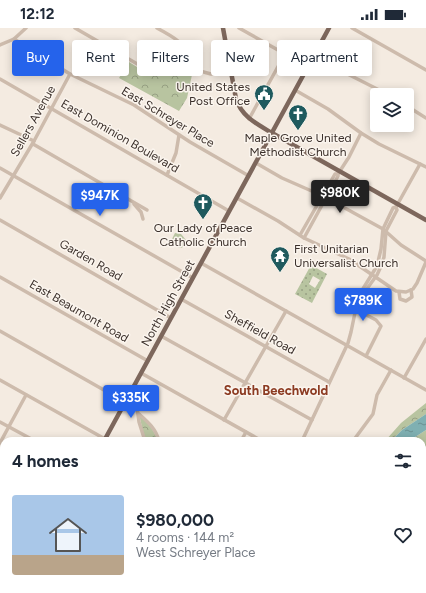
<!DOCTYPE html>
<html lang="en">
<head>
<meta charset="utf-8">
<style>
  body { margin:0; font-family:Figtree,sans-serif; background:#f6f6f7; color:#1f2937; height:100vh; display:flex; flex-direction:column; font-size:15px; white-space:nowrap }
  * { box-sizing:border-box; margin:0 }
  p { font-size:13px; color:#747a83 }
  .icon { flex:none; width:22px; height:22px; fill:none; stroke:currentColor; stroke-width:2; stroke-linecap:round; stroke-linejoin:round }
  .map { position:relative; flex:1; overflow:hidden }
  .drawer { position:absolute; left:0px; top:409px; width:426px; height:156px; display:flex; flex-direction:column; background:#fff; border-radius:12px 12px 0 0; box-shadow:0 2px 10px #0003 }
  .drawer>* { flex:none }
  .guide { position:absolute; left:12px; top:12px; width:402px; height:36px; display:flex; gap:8px }
  .fabs { position:absolute; left:370px; top:60px; display:grid; gap:8px }
  .fabs a { display:grid; place-items:center; width:44px; height:44px; border-radius:4px; background:#fff; box-shadow:0 2px 10px #0003; font-size:20px }
  .price { position:absolute; translate:-50% -34px; padding:0 9px; border-radius:4px; background:#2563eb; color:#fff; font-size:13px; line-height:26px; filter:drop-shadow(0 1px 2px #0008) }
  .price::after { content:''; position:absolute; left:50%; top:24px; width:12px; height:9px; margin-left:-6px; background:inherit; clip-path:polygon(0 0,100% 0,50% 100%) }
  .price.active { background:#222; color:#fff }
  ul { padding:0; list-style:none }
  li { display:flex; align-items:center; gap:12px; height:100px; padding:0 12px }
  li+li { border-top:1px solid #e0e1e3 }
  li span { display:grid; place-items:center; flex:none; width:112px; height:80px; border-radius:4px; color:#555 }
  li>.icon { margin-inline-start:auto }
  span .icon { width:48px; height:48px; fill:#fffc; stroke-width:1 }
  li b { font-size:17px }
  h2 { display:flex; justify-content:space-between; align-items:center; height:48px; padding:0 12px; font-size:17px }
  .pill { padding:0 14px; border-radius:4px; background:#fff; box-shadow:0 2px 10px #0003; font-size:14px; line-height:36px }
  .pill.active { background:#2563eb; color:#fff }
  .status { display:flex; justify-content:space-between; align-items:center; height:28px; padding:0 20px; background:#fff; direction:ltr }
  .status svg { height:11px; fill:currentColor }
  .map>svg:first-child { display:block }
  .grass { fill:url(#grass-dots); fill-rule:evenodd }
  .forest { fill:url(#forest-crowns) }
  .pitch { fill:#b8c4a0 }
  .water { fill:url(#water-ripples) }
  .lines { fill:none; stroke-linecap:round; stroke-linejoin:round }
  .minor { stroke:#cdbbac; stroke-width:3.5 }
  .major { stroke:#7d675c; stroke-width:4.5 }
  .highway { stroke:#5c4a42; stroke-width:5.5 }
  .labels { text-anchor:middle; dominant-baseline:central; stroke-width:3; stroke-linejoin:round; paint-order:stroke }
  .poi-label { font-size:12px; fill:#3b302b; stroke:#fbf5ee }
  .street-label { font-size:12px; fill:#3b302b; stroke:#fbf5ee }
  .neighbourhood-label { font-size:13px; font-weight:bold; fill:#8c3b22; stroke:#fbf5ee }
</style>
</head>
<body>
<div class="status"><b>12:12</b><svg viewBox="0 0 49 12"><path d="M0 12V9h3v3zM5 12V6h3v6zM10 12V3h3v9zM15 12V0h3v12zM26 1h20v11H26zM47 4h2v5h-2z"/></svg></div>
<div class="map">
<svg width="426" height="565" viewBox="0 0 426 565">
  <defs>
    <pattern id="grass-dots" width="8" height="8" patternUnits="userSpaceOnUse"><rect width="8" height="8" fill="#b8c4a0"/><path d="M2 2h.1M6 6h.1" fill="none" stroke="#97a083" stroke-width="1.8" stroke-linecap="round"/></pattern>
    <pattern id="forest-crowns" width="20" height="18" patternUnits="userSpaceOnUse"><rect width="20" height="18" fill="#b8c4a0"/><path d="M2 6a3 3 0 1 1 6 0M12 15a3 3 0 1 1 6 0" fill="none" stroke="#97a083"/></pattern>
    <pattern id="water-ripples" width="26" height="14" patternUnits="userSpaceOnUse"><rect width="26" height="14" fill="#7fb0b2"/><path d="M2 4q2-2 4 0t4 0M15 11q2-2 4 0t4 0" fill="none" stroke="#699091"/></pattern>
  </defs>
  <rect width="100%" height="100%" fill="#f4ebe1"/>
  <path class="grass" d="M311 237 327 246 312 275 295 266ZM313 248 320 252 315 260 309 256Z"/>
  <g class="forest">
    <polygon points="129,34 145,44 154,47 193,42 187,70 179,83 119,50"/>
    <polygon points="426,375 426,386 402,402 391,413 385,413 401,395"/>
    <polygon points="139,386 148,394 159,413 145,413"/>
    <polygon points="426,402 426,521 422,530 422,413 409,413"/>
    <polygon points="325,561 408,561 407,565 325,565"/>
  </g>
  <g class="pitch">
    <circle cx="183" cy="56" r="5.5"/>
    <polygon points="175,205 181,206 186,212 182,220 177,219 171,213"/>
  </g>
  <polygon class="water" points="426,386 426,402 409,413 391,413 402,402"/>
  <g class="lines">
    <g class="minor">
      <polyline points="75,0 146,41 157,43 185,39 211,46 231,46"/>
      <path d="M157 0C174 10 191 16 188 39"/>
      <polyline points="239,0 308,39"/>
      <polyline points="352,0 426,42"/>
      <polyline points="14,11 70,46 134,77 190,114 249,148"/>
      <polyline points="0,17 14,11 26,0"/>
      <polyline points="314,29 389,67"/>
      <polyline points="0,51 229,183"/>
      <polyline points="295,62 328,81 361,105 379,116 426,139"/>
      <polyline points="407,78 426,90"/>
      <polyline points="249,91 285,26"/>
      <polyline points="0,97 34,113"/>
      <polyline points="33,116 147,182"/>
      <polyline points="256,135 282,150 323,168 383,201 401,217 426,233"/>
      <polyline points="0,140 193,250"/>
      <polyline points="167,147 176,125 179,107"/>
      <polyline points="0,170 34,113 70,46"/>
      <polyline points="237,170 278,193 304,210 349,231 396,263 406,264 413,261 417,255 426,234"/>
      <polyline points="134,176 141,184 143,191"/>
      <polyline points="0,192 171,290"/>
      <polyline points="300,207 335,146 338,146 349,129 361,105"/>
      <polyline points="304,210 338,148 338,146"/>
      <polyline points="201,235 426,362"/>
      <polyline points="0,249 148,333"/>
      <polyline points="399,264 400,271 406,273 412,269 411,262"/>
      <polyline points="360,268 363,266 377,247 382,236 384,229 386,203 397,182 396,179 420,136"/>
      <polyline points="181,271 329,354"/>
      <polyline points="355,281 376,292 381,298 366,328"/>
      <polyline points="0,303 125,374"/>
      <polyline points="161,308 312,392"/>
      <polyline points="141,345 262,413"/>
      <polyline points="404,350 426,311"/>
      <polyline points="0,352 105,411"/>
      <polyline points="129,367 136,372 139,394 145,413"/>
      <path d="M139 386C148 394 156 401 159 413"/>
      <polyline points="224,392 286,283"/>
      <polyline points="0,394 35,413"/>
      <polyline points="241,413 246,404"/>
      <polyline points="302,413 348,315 351,304 357,275 361,264 377,238 381,221 383,201 393,180 396,179"/>
      <polyline points="353,413 373,386 377,367 391,342"/>
      <polyline points="0,415 26,367"/>
      <polyline points="0,435 4,438"/>
      <polyline points="0,485 3,479"/>
      <polyline points="64,561 72,565"/>
      <polyline points="144,561 152,565"/>
      <polyline points="185,561 194,565"/>
      <polyline points="233,561 233,565"/>
      <polyline points="280,561 282,565"/>
    </g>
    <g class="major">
      <path d="M223 0 236 71C242 89 257 96 272 105L426 192"/>
      <polyline points="104,413 329,0"/>
      <polyline points="0,478 4,480"/>
      <polyline points="22,565 24,561"/>
    </g>
    <g class="highway">
      <polyline points="422,546 426,538"/>
      <polyline points="422,556 426,546"/>
      <polyline points="412,565 414,561"/>
      <polyline points="419,565 420,561"/>
    </g>
  </g>
  <defs>
    <g id="civic-pin" transform="scale(1)"><path d="M0 17L-7.5 6A9.5 9.5 0 1 1 7.5 6Z" fill="#1f5a5e" stroke="#fbf5ee"/><path d="M-.6-6.5H3V-4.5H.6V-3L4-1V1h2V6H-6V1h2V-1L-.6-3ZM-1.2 2.5V6h2.4V2.5Z" fill="#fff"/></g>
    <g id="church-pin" transform="scale(1)"><path d="M0 17L-7.5 6A9.5 9.5 0 1 1 7.5 6Z" fill="#1f5a5e" stroke="#fbf5ee"/><path d="M-1.2-6h2.4v3.5h3.3v2.4h-3.3V6h-2.4V-.1h-3.3v-2.4h3.3Z" fill="#fff"/></g>
    <g id="temple-pin" transform="scale(1)"><path d="M0 17L-7.5 6A9.5 9.5 0 1 1 7.5 6Z" fill="#1f5a5e" stroke="#fbf5ee"/><path d="M0-6L5-2H3V0L6.5 2.5H4V6H1.5V3h-3V6H-4V2.5H-6.5L-3 0V-2H-5Z" fill="#fff"/></g>
  </defs>
  <g fill-rule="evenodd">
    <use href="#civic-pin" x="264" y="66"/>
    <use href="#church-pin" x="298" y="86"/>
    <use href="#church-pin" x="203" y="175"/>
    <use href="#temple-pin" x="280" y="228"/>
  </g>
  <g class="labels">
    <g class="poi-label">
      <text x="250" y="59" text-anchor="end">United States<tspan x="250" dy="14">Post Office</tspan></text>
      <text x="298" y="110">Maple Grove United<tspan x="298" dy="14">Methodist Church</tspan></text>
      <text x="203" y="200">Our Lady of Peace<tspan x="203" dy="14">Catholic Church</tspan></text>
      <text x="294" y="221" text-anchor="start">First Unitarian<tspan x="294" dy="14">Universalist Church</tspan></text>
    </g>
    <g class="street-label">
      <text transform="translate(168 89) rotate(31)">East Schreyer Place</text>
      <text transform="translate(33 93) rotate(-61)">Sellers Avenue</text>
      <text transform="translate(120 108) rotate(30)">East Dominion Boulevard</text>
      <text transform="translate(91 232) rotate(30)">Garden Road</text>
      <text transform="translate(168 275) rotate(-61)">North High Street</text>
      <text transform="translate(79 283) rotate(30)">East Beaumont Road</text>
      <text transform="translate(260 304) rotate(29)">Sheffield Road</text>
    </g>
    <g class="neighbourhood-label">
      <text x="276" y="362">South Beechwold</text>
    </g>
  </g>
</svg>
<div class="fabs">
<a><svg class="icon" aria-label="layers" viewBox="0 0 24 24"><path d="M12 4l9 5-9 5-9-5zM3 14l9 5 9-5"/></svg></a>
</div>
<b class="price active" style="left:340px;top:186px">$980K</b>
<b class="price" style="left:100px;top:189px">$947K</b>
<b class="price" style="left:363px;top:294px">$789K</b>
<b class="price" style="left:131px;top:391px">$335K</b>
<div class="guide">
<a class="pill active">Buy</a>
<a class="pill">Rent</a>
<a class="pill">Filters</a>
<a class="pill">New</a>
<a class="pill">Apartment</a>
</div>
<section class="drawer">
<h2>4 homes<svg class="icon" aria-label="filters" viewBox="0 0 24 24"><path d="M4 7h16M4 17h16"/><circle cx="9" cy="7" r="2"/><circle cx="15" cy="17" r="2"/></svg></h2>
<ul>
<li><span style="background:linear-gradient(#a9c7e8 75%,#b9a48a 0)"><svg class="icon" aria-label="home" viewBox="0 0 24 24"><path d="M3 11l9-7 9 7M6 9v11h12V9"/></svg></span><div><b>$980,000</b><p>4 rooms · 144 m²</p><p>West Schreyer Place</p></div><svg class="icon" aria-label="heart" viewBox="0 0 24 24"><path d="M12 20l-8-8c-3-5 5-10 8-4 3-6 11-1 8 4z"/></svg></li>
</ul>
</section>
</div>
</body>
</html>
